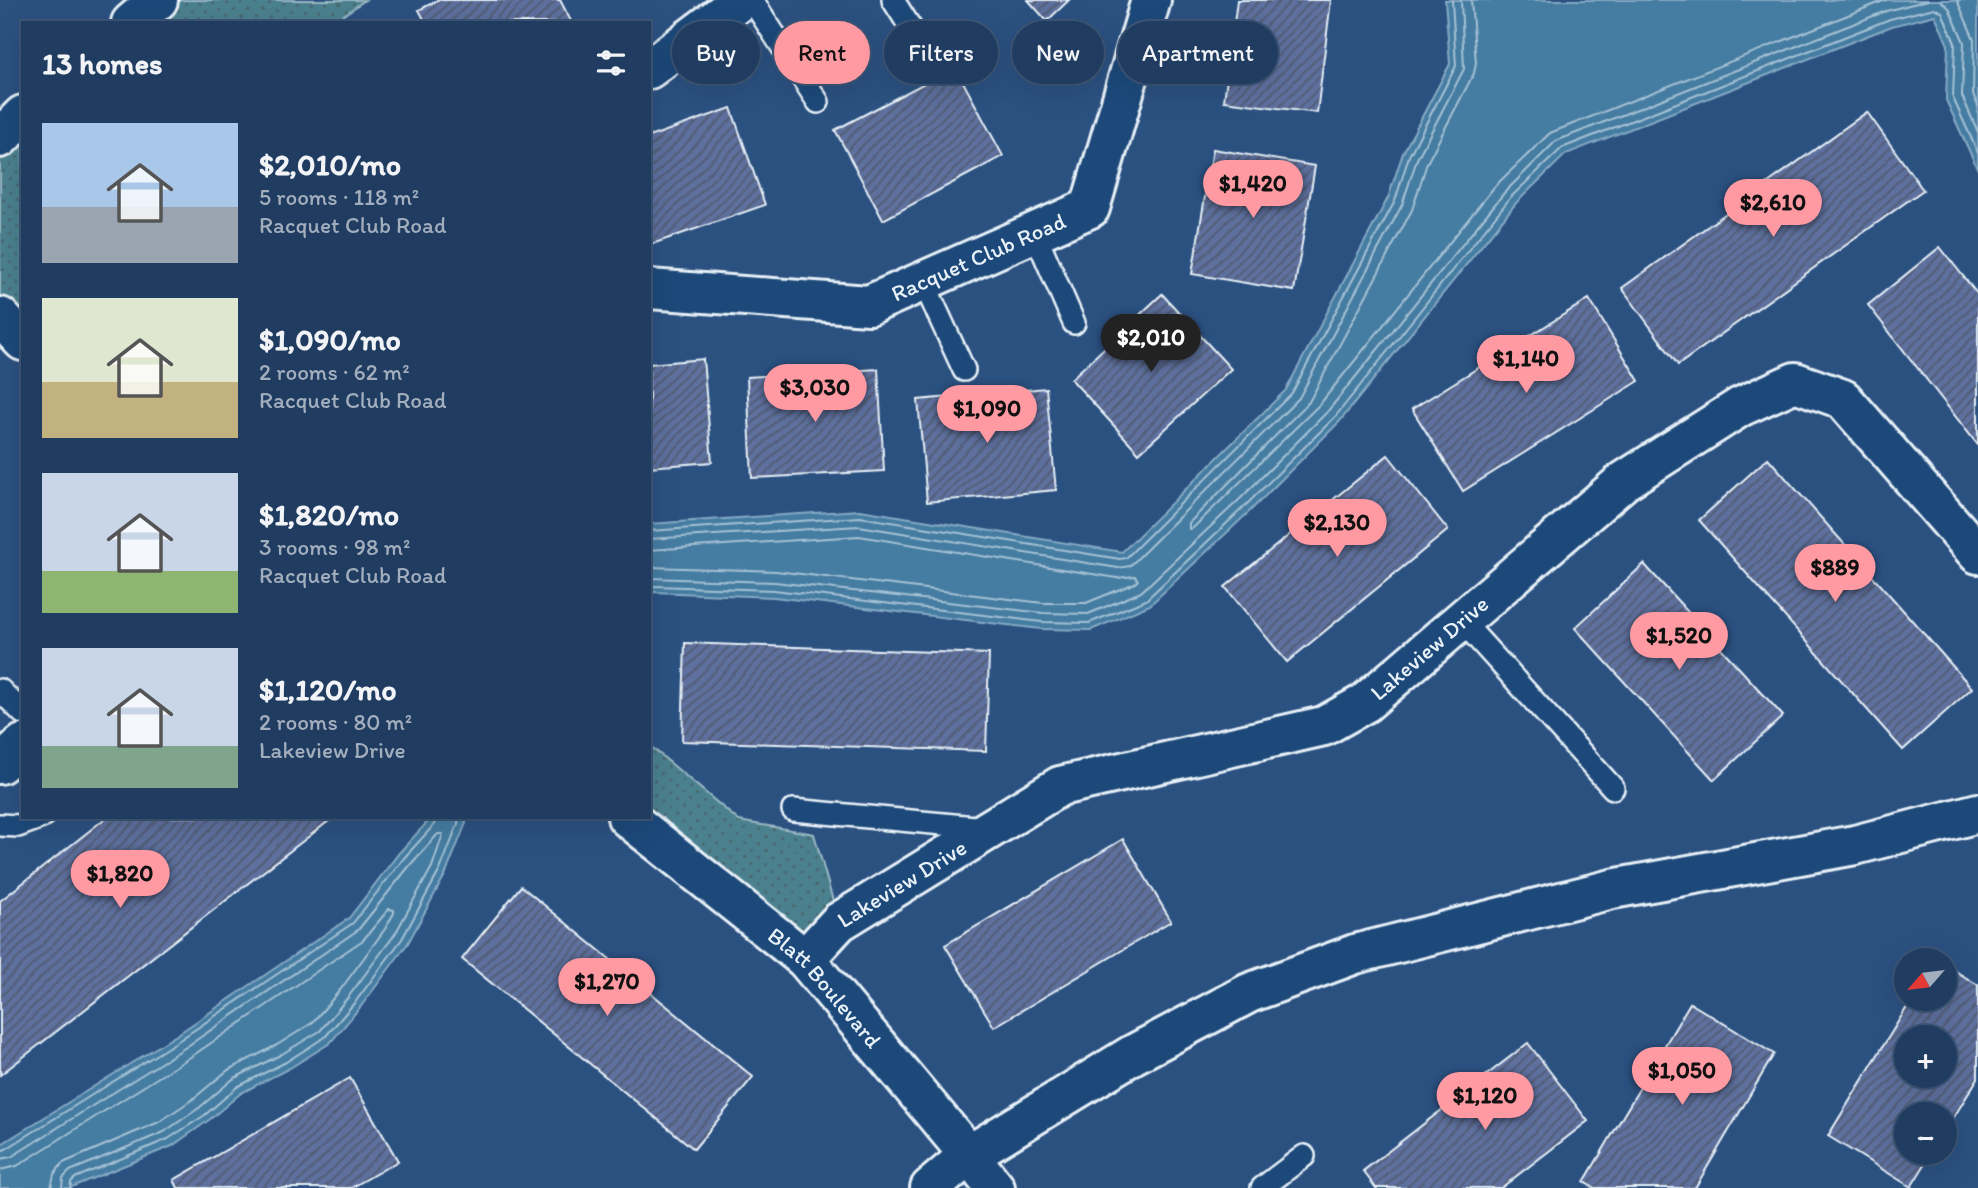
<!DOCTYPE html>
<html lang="en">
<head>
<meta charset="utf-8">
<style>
  body { margin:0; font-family:Itim,sans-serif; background:#284467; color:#f1f3f6; height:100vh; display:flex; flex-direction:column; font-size:26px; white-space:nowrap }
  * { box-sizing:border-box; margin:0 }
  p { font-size:23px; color:#a2aebd }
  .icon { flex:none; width:38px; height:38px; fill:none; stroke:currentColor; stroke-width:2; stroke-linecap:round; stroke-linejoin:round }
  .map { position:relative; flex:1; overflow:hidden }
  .panel { position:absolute; left:21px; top:21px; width:630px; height:798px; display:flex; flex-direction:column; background:#203d61; border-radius:0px; box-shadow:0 7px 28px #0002,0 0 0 2px #3d5676 }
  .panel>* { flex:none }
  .top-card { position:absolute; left:672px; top:21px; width:665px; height:63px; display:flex; gap:14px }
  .needle { width:46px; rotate:242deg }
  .controls { position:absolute; left:1894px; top:948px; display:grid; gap:14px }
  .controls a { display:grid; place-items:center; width:63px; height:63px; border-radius:50%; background:#203d61; box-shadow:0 7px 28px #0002,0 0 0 2px #3d5676; font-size:35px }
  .price { position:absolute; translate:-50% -60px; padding:0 16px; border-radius:24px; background:#ff9aa2; color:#111; font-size:23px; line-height:46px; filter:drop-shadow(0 2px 4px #0008) }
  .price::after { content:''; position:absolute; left:50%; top:42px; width:21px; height:16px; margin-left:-10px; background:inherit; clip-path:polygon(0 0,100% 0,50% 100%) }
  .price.current { background:#222; color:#fff }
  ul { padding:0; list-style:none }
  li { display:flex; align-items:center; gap:21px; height:175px; padding:0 21px }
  li span { display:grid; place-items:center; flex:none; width:196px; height:140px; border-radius:0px; color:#555 }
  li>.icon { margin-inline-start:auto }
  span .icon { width:84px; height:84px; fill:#fffc; stroke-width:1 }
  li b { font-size:30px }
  h2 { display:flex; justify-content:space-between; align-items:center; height:84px; padding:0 21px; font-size:30px }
  .tag { padding:0 24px; border-radius:32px; background:#203d61; box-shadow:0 7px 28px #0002,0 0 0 2px #3d5676; font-size:24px; line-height:63px }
  .tag.current { background:#ff9aa2; color:#111 }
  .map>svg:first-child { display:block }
  .grass { fill:url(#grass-dots); stroke:#9ab8c3; stroke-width:2 }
  .water { fill:#447ba1; stroke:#86aac4; stroke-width:2 }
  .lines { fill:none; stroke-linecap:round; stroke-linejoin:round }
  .shore { stroke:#a6c2d5; stroke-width:2 }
  .building { fill:url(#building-hatch); stroke:#e8f1f8; stroke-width:2; fill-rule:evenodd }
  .lane-casing { stroke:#e8f1f8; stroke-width:26 }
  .street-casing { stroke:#e8f1f8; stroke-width:44 }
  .secondary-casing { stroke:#e8f1f8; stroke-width:44 }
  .lane { stroke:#1f4a7a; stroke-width:21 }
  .street { stroke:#1f4a7a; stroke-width:38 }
  .secondary { stroke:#1f4a7a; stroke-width:38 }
  .labels { text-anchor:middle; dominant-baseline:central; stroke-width:5; stroke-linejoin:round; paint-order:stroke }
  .street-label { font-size:23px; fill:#e8f1f8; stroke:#1f4a7a }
</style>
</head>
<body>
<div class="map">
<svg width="1978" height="1188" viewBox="0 0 1978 1188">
  <defs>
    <pattern id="grass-dots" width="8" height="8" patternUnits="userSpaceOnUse" patternTransform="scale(1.75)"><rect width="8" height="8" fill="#4b808e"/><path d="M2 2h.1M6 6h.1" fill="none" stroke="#49676f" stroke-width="1.8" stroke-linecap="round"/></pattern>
    <pattern id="building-hatch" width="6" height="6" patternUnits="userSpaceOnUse" patternTransform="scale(1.75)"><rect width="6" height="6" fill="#5d6f9e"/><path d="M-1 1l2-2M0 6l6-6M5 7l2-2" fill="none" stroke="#505a70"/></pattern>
  </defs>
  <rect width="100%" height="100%" fill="#2b5181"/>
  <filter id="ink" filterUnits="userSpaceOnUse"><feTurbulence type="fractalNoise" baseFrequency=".0143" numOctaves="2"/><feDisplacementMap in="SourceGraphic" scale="14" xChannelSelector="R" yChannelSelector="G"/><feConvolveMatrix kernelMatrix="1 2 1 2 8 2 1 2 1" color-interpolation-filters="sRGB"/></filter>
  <g filter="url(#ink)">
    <g class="grass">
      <polygon points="158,0 365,0 332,23 131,23"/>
      <polygon points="23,115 23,341 0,317 0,138"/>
      <polygon points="649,745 739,821 814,834 839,922 805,959 649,817"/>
    </g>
    <g class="water">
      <polygon points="1445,0 1978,0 1978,170 1946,100 1948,45 1935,15 1892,26 1566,154 1516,203 1340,421 1251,510 1150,605 1091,630 1041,629 774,597 654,592 649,596 649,524 860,510 1122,552 1286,390 1388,198 1403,153 1450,64"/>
      <polygon points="432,817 465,817 466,823 446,873 408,943 362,1005 330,1043 290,1068 241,1093 209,1120 172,1146 69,1188 0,1188 0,1145 178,1034 349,918 399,853"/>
    </g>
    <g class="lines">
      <g class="shore">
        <polyline points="1471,0 1476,63 1474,73 1427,163 1412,210 1309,402 1189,523 1189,529 1193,528 1320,404 1495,186 1550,133 1886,0"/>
        <polyline points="1940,0 1949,8 1964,42 1962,96 1978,132"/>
        <polyline points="1957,0 1974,39 1973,94 1978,106"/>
        <polyline points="649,531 860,517 1120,559 1126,558 1292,393 1395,201 1409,156 1456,66 1452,0"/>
        <polyline points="649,539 859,526 1118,568 1130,566 1299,398 1402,205 1417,159 1464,69 1461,0"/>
        <polyline points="649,550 859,536 1117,578 1135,576 1138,580 1135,583 1086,603 1043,603 776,571 649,567"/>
        <polyline points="649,578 775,582 1043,613 1088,614 1141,592 1240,499 1328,411 1504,193 1556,141 1886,11 1928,0"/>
        <polyline points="649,587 655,586 774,590 1042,622 1089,623 1146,600 1246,505 1335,417 1510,198 1562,148 1890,19 1934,8 1942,12 1955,43 1953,98 1978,153"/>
        <polyline points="0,1151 6,1149 181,1039 353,923 404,858 434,825 436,817"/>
        <polyline points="0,1159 11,1157 186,1047 358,930 411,864 438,834 443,834 432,867 395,934 349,996 320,1031 282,1054 233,1079 199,1108 164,1132 70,1171 63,1178 62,1188"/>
        <polyline points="0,1170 17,1166 192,1056 363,940 389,909 394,910 394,913 385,929 341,989 312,1023 277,1045 228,1070 193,1099 159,1122 63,1163 54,1174 51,1188"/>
        <polyline points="70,1188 71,1182 75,1178 168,1139 205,1115 237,1087 286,1062 325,1037 356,1001 402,939 440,870 458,824 458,817"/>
      </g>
    </g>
    <g class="building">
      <polygon points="438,0 560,0 572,23 426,23 419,10"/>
      <polygon points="1028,0 1069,0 1047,21"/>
      <polygon points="1237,0 1331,0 1317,113 1224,101"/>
      <polygon points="955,67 1003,156 883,220 835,130"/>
      <polygon points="731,108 765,205 649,245 649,137"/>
      <polygon points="1867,112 1923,190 1678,365 1622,288"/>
      <polygon points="1213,149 1315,166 1294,291 1192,274"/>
      <polygon points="1940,247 1978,295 1978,445 1868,305"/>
      <polygon points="1162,294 1231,369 1139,453 1071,379"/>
      <polygon points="1589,299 1639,381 1463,491 1412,409"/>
      <polygon points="703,359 712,462 649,467 649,364"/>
      <polygon points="878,369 884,471 752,478 747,377"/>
      <polygon points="1046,388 1056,490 927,502 918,400"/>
      <polygon points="1388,455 1448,530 1287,662 1225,587"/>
      <polygon points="1768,458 1972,688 1903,750 1699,520"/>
      <polygon points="1644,564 1783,716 1714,780 1575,628"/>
      <polygon points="685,643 989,654 986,751 682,741"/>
      <polygon points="107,817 334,817 0,1075 0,901"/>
      <polygon points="1123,839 1171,921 994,1027 945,945"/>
      <polygon points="521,886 753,1077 694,1149 462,959"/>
      <path d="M1944 964 1978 985V1078L1944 1133V1115H1906V1153H1932L1911 1187 1828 1136 1912 999H1944ZM1906 1038H1944V1076H1906Z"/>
      <polygon points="1690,1003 1774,1054 1695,1188 1594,1188 1584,1182"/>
      <polygon points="1528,1043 1588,1121 1501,1188 1376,1188 1363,1171"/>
      <polygon points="350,1078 398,1161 351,1188 178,1188 174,1180"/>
    </g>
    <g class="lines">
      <g class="lane-casing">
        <g id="lane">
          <polyline points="752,0 818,102"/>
          <polyline points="893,0 912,30"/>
          <polyline points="1035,233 1074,323"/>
          <polyline points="923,281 964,370"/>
          <polyline points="1461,620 1613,788"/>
          <polyline points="0,690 23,713"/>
          <polyline points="793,810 986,828"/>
          <polyline points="0,825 18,826 42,817"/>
          <polyline points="1262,1188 1304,1156"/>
        </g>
      </g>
      <g class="street-casing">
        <g id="street">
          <polyline points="649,69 741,0"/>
          <path id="s1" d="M649 289 869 305 1090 208 1151 0"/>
          <polyline points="0,764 23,744"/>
          <path id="s2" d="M805 959 839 922 1060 786 1324 726 1365 703 1624 481 1740 407 1795 382 1843 399 1978 554"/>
          <polyline points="969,1155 995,1188"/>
        </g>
      </g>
      <g class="secondary-casing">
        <g id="secondary">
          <polyline points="131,23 158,0"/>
          <polyline points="0,138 23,115"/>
          <polyline points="0,317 23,341"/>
          <path id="s3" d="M627 817 805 959 969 1155"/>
          <polyline points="930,1188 969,1155 1132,1055 1249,993 1355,954 1612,889 1855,845 1978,813"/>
        </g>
      </g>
      <use href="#lane" class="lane"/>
      <use href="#street" class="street"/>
      <use href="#secondary" class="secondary"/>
    </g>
  </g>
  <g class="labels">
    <g class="street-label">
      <text stroke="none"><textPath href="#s1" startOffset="340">Racquet Club Road</textPath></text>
      <text stroke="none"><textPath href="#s2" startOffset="712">Lakeview Drive</textPath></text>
      <text stroke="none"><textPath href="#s2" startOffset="124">Lakeview Drive</textPath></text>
      <text stroke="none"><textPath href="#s3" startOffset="262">Blatt Boulevard</textPath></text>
    </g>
  </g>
</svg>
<div class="controls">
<a><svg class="needle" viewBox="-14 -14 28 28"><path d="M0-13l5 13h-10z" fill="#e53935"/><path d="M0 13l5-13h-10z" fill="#a2aebd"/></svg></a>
<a>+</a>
<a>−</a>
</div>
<b class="price" style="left:1253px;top:220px">$1,420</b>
<b class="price" style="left:1773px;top:239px">$2,610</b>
<b class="price current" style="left:1151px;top:374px">$2,010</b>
<b class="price" style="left:1526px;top:395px">$1,140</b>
<b class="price" style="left:815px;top:424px">$3,030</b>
<b class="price" style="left:987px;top:445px">$1,090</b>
<b class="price" style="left:1337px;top:559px">$2,130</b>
<b class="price" style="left:1835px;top:604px">$889</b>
<b class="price" style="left:1679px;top:672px">$1,520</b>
<b class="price" style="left:120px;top:910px">$1,820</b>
<b class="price" style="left:607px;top:1018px">$1,270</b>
<b class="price" style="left:1682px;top:1107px">$1,050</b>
<b class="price" style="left:1485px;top:1132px">$1,120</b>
<div class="top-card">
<a class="tag">Buy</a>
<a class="tag current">Rent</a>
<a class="tag">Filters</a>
<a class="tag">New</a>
<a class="tag">Apartment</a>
</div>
<section class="panel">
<h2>13 homes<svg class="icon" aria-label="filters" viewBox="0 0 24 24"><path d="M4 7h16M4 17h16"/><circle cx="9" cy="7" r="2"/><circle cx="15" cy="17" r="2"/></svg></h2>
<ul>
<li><span style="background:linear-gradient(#a9c7e8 60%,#9aa5b1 0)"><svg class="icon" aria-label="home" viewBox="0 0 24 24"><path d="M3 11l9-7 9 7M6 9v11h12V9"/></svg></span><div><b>$2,010/mo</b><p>5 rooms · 118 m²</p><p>Racquet Club Road</p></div></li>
<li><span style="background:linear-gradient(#dfe7d0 60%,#c2b280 0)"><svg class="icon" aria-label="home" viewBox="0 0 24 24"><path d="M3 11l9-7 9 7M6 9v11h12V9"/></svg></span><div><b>$1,090/mo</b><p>2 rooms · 62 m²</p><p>Racquet Club Road</p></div></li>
<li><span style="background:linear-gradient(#c9d6e8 70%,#8fb573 0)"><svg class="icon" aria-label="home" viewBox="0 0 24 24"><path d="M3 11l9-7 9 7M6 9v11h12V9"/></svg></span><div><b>$1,820/mo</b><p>3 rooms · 98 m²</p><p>Racquet Club Road</p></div></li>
<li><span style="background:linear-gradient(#c9d6e8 70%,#7fa58c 0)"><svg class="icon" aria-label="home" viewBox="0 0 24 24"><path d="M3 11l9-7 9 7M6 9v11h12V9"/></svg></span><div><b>$1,120/mo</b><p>2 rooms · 80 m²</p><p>Lakeview Drive</p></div></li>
</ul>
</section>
</div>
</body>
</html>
